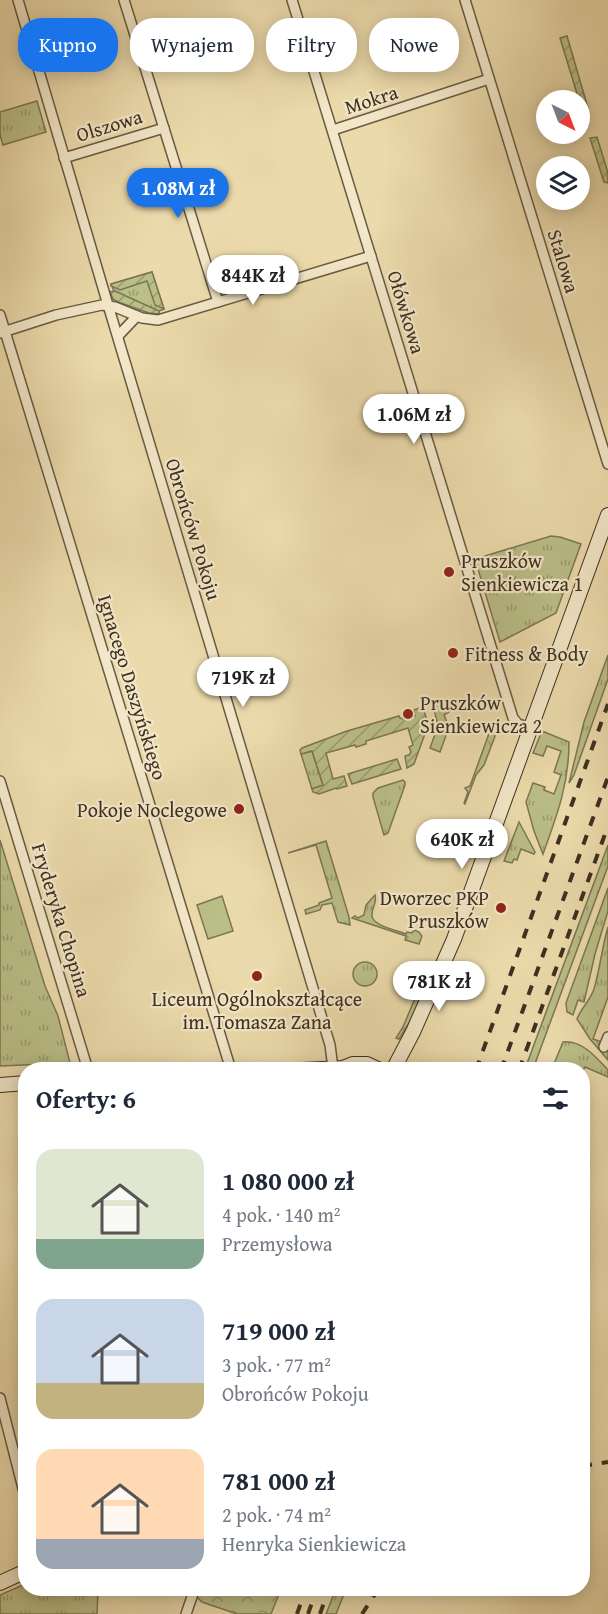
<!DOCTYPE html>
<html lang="pl">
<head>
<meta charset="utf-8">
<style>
  body { margin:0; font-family:"Gentium Book Plus",serif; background:#f2f2f3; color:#1f2937; height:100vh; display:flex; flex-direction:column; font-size:22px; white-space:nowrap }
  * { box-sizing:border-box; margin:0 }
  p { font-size:20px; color:#747a83 }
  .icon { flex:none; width:33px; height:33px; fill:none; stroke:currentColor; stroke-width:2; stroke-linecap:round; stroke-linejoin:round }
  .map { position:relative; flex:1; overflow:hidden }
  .drawer { position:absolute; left:18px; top:1062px; width:572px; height:534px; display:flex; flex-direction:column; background:#fff; border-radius:24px; box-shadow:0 3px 15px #0003 }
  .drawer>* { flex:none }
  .guide { position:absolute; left:18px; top:18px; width:573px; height:54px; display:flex; gap:12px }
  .needle { width:39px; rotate:138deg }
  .buttons { position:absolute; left:536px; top:90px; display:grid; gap:12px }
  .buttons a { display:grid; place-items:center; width:54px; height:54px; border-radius:50%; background:#fff; box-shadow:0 3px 15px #0003; font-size:30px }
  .price { position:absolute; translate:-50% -51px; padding:0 14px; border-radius:21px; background:#fff; color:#222; font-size:20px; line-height:39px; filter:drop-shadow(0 2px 3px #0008) }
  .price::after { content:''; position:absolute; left:50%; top:36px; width:18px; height:14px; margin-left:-9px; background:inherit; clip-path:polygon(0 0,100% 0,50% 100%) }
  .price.on { background:#1a73e8; color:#fff }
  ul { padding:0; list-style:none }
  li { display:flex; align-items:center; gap:18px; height:150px; padding:0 18px }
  li span { display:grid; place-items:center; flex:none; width:168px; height:120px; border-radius:18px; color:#555 }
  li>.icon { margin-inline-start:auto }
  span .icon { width:72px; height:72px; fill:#fffc; stroke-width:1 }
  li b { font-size:26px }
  h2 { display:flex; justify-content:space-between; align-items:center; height:72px; padding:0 18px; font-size:26px }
  .pill { padding:0 21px; border-radius:24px; background:#fff; box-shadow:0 3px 15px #0003; font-size:21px; line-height:54px }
  .pill.on { background:#1a73e8; color:#fff }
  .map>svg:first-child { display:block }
  .grass { fill:url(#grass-tufts); stroke:#7c7654; stroke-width:1.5 }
  .forest { fill:url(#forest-crowns); stroke:#7c7654; stroke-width:1.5 }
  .garden { fill:url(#garden-furrows); stroke:#7c7654; stroke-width:1.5 }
  .pitch { fill:#babe87; stroke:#7c7654; stroke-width:1.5 }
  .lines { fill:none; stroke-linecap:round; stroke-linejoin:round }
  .street-casing { stroke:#695a44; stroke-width:12 }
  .secondary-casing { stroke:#3e2f21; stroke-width:16 }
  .street { stroke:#f2e7c8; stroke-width:9 }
  .secondary { stroke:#f2e7c8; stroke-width:14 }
  .rail { stroke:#3e2f21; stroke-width:4; stroke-dasharray:10 10; stroke-linecap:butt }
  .poi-dot { fill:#8f2418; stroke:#f2e7c8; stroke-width:2 }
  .labels { text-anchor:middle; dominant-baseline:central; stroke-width:4.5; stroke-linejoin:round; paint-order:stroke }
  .street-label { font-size:20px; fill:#3e2f21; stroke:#f2e7c8 }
  .poi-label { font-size:20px; fill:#3e2f21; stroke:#f2e7c8; text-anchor:start }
</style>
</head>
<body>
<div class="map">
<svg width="608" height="1614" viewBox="0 0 608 1614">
  <defs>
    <pattern id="grass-tufts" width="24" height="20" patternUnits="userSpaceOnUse" patternTransform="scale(1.5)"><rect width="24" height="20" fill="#babe87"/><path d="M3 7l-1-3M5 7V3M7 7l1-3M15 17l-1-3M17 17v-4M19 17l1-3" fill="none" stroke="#999b6e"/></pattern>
    <pattern id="forest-crowns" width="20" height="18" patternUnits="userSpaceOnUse" patternTransform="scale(1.5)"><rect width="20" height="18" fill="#babe87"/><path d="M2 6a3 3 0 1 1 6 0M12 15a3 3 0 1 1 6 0" fill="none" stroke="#999b6e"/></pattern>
    <pattern id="garden-furrows" width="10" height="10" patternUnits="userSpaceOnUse" patternTransform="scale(1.5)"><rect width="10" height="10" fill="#babe87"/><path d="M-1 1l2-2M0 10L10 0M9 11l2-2" fill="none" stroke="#999b6e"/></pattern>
  </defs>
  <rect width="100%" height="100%" fill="#ebdaab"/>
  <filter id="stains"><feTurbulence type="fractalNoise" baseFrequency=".00333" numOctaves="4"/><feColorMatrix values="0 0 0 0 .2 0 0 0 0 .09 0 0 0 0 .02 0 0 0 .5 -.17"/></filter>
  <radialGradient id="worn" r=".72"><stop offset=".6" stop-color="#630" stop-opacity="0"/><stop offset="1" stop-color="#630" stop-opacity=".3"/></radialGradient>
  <g class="grass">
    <polygon points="37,101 46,132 3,145 0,135 0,112"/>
    <polygon points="152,272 164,309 159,311 159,314 149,313 116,300 110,292 114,291 111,284"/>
    <polygon points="551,536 560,537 581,544 556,613 500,642 475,559"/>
    <polygon points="608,655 608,679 574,775 569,783 584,722"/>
    <polygon points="446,703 449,712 444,715 449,727 440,752 430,748 438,726 433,705"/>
    <polygon points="491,728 497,731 484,765 476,775 465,804 464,803 468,792 465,788 470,786"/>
    <path d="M542 731 569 742C569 784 557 815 543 854L534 831 526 802 533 783 545 787 544 790 554 794 561 775 554 772 561 751 547 746 543 756 533 753Z"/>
    <polygon points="312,751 323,785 312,789 301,754"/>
    <polygon points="403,780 405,782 405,785 388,833 384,835 373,797 373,793 378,788"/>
    <polygon points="519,822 535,852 534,854 521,849 517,860 514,859 512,863 504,861"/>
    <polygon points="0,840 45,986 58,1016 70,1063 0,1066"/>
    <polygon points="326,841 349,917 350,925 338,922 332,903 322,905 320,910 306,914 305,910 319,905 319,903 332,898 316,845 288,853"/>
    <polygon points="608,845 608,866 533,1069 525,1069"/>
    <polygon points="608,888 608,911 595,954 584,1002 578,1000 573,1015 567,1012 566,1003"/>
    <path d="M375 895C377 902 373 906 372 913 369 926 397 930 406 934L407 932 412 933 414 930 419 932 422 936 419 944 405 940 406 936 352 918 355 916 358 918 364 915 366 905Z"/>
    <path d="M608 927V997L593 1039 602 1042 600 1047 608 1050V1060L590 1039 577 1019C581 1008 590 1001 594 989 600 969 602 947 608 927Z"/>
    <circle cx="365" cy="974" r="12"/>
    <polygon points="423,979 428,983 415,1014 399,1039 396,1038 403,1027"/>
    <path d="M563 1042C582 1040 596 1057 608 1070V1077L585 1067 582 1072V1070L552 1069Z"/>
    <polygon points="25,1584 26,1588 98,1589 97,1614 0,1614 0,1595"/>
    <polygon points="336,1589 346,1589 336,1614 326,1614"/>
  </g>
  <polygon class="forest" points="199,1589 281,1589 271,1614 237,1614 202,1602 196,1596"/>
  <g class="garden">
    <polygon points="567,36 588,108 582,110 560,38"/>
    <polygon points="597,137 608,173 608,183 604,182 590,138"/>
    <polygon points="152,272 164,309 155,305 147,281 120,290 111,286 111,284"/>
    <polygon points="115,291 159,311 159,314 149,313 118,302 113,299 110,292"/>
    <polygon points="423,707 427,721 427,728 414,764 407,768 405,756 409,755 411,752 409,747 413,745 408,728 366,741 366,744 356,747 355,745 326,753 333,779 344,776 347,786 337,789 336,788 319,794 313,792 312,789 323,785 312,751 301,754 300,750 302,748 347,731 399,716 400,718 404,719 415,716 414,710"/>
    <polygon points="397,759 401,769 352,784 348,774"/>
  </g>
  <polygon class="pitch" points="222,896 233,931 208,939 197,905"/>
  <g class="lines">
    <g class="street-casing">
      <g id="street">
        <polyline points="18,0 108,305 330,1045 333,1068"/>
        <polyline points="124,0 218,302"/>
        <polyline points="292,0 513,718 518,724 531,728"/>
        <polyline points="465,0 608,464"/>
        <polyline points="333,130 489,79"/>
        <polyline points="64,158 164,128"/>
        <polyline points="0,315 231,1070"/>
        <polyline points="0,333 56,315 102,305 115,307 142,318 158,320 371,256"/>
        <polyline points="118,336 137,316"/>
        <polyline points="0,781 88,1070"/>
        <polyline points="604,1047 608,1037"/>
        <polyline points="0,1398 26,1500"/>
        <polyline points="186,1614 195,1588"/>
      </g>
    </g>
    <g class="secondary-casing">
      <g id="secondary">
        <polyline points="302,1070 343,1068 353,1064 367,1064 380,1070"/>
        <polyline points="393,1070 413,1032 454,939 608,515"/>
        <polyline points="0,1085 26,1083"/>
        <polyline points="0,1583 26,1571"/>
      </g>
    </g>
    <use href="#street" class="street"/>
    <use href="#secondary" class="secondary"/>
    <g class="rail">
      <polyline points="476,1070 608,704"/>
      <polyline points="501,1070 608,777"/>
      <polyline points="519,1070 608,826"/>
      <polyline points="582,1466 608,1462"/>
      <polyline points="297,1614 306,1588"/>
      <polyline points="308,1614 317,1588"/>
      <polyline points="320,1614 329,1588"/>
      <polyline points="362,1614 379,1588"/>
    </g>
  </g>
  <g class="poi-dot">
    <circle cx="449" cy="572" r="6"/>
    <circle cx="453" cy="653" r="6"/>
    <circle cx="408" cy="714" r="6"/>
    <circle cx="239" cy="809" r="6"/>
    <circle cx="501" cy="908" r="6"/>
    <circle cx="257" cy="976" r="6"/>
  </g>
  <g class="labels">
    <g class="street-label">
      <text transform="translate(371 99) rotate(-18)">Mokra</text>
      <text transform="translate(109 125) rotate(-17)">Olszowa</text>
      <text transform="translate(564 261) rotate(73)">Stalowa</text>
      <text transform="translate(407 312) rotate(73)">Ołówkowa</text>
      <text transform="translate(194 529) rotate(73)">Obrońców Pokoju</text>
      <text transform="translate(133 687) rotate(73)">Ignacego Daszyńskiego</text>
      <text transform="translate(62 920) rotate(73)">Fryderyka Chopina</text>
    </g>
    <g class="poi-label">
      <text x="461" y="560">Pruszków<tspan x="461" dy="23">Sienkiewicza 1</tspan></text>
      <text x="465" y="653">Fitness &amp; Body</text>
      <text x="420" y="702">Pruszków<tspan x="420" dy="23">Sienkiewicza 2</tspan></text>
      <text x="227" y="809" text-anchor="end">Pokoje Noclegowe</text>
      <text x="489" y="897" text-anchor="end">Dworzec PKP<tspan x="489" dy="23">Pruszków</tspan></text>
      <text x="257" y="998" text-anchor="middle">Liceum Ogólnokształcące<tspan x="257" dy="23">im. Tomasza Zana</tspan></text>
    </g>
  </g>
  <rect width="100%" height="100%" filter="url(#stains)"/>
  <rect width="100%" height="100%" fill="url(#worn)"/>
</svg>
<div class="buttons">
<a><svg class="needle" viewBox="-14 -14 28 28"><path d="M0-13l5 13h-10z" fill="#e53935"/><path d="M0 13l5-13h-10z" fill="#747a83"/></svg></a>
<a><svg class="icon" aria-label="layers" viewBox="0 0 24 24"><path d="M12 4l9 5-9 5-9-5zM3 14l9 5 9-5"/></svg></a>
</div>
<b class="price on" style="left:178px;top:219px">1.08M zł</b>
<b class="price" style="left:253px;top:306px">844K zł</b>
<b class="price" style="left:414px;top:445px">1.06M zł</b>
<b class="price" style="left:243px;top:708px">719K zł</b>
<b class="price" style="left:462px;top:870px">640K zł</b>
<b class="price" style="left:439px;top:1012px">781K zł</b>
<div class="guide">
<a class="pill on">Kupno</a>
<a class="pill">Wynajem</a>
<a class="pill">Filtry</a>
<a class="pill">Nowe</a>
</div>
<section class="drawer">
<h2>Oferty: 6<svg class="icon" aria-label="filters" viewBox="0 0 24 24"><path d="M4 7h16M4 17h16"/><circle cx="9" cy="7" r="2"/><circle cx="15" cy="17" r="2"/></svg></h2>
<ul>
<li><span style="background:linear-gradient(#dfe7d0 75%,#7fa58c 0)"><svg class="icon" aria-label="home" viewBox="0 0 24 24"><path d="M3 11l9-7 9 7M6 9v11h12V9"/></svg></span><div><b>1 080 000 zł</b><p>4 pok. · 140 m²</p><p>Przemysłowa</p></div></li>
<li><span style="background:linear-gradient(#c9d6e8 70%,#c2b280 0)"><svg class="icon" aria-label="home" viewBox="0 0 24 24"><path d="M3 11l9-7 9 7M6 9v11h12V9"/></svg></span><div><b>719 000 zł</b><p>3 pok. · 77 m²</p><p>Obrońców Pokoju</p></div></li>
<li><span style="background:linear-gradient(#ffd9b3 75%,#9aa5b1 0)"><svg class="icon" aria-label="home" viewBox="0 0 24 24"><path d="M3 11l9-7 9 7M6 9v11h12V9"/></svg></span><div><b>781 000 zł</b><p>2 pok. · 74 m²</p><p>Henryka Sienkiewicza</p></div></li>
</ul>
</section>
</div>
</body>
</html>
